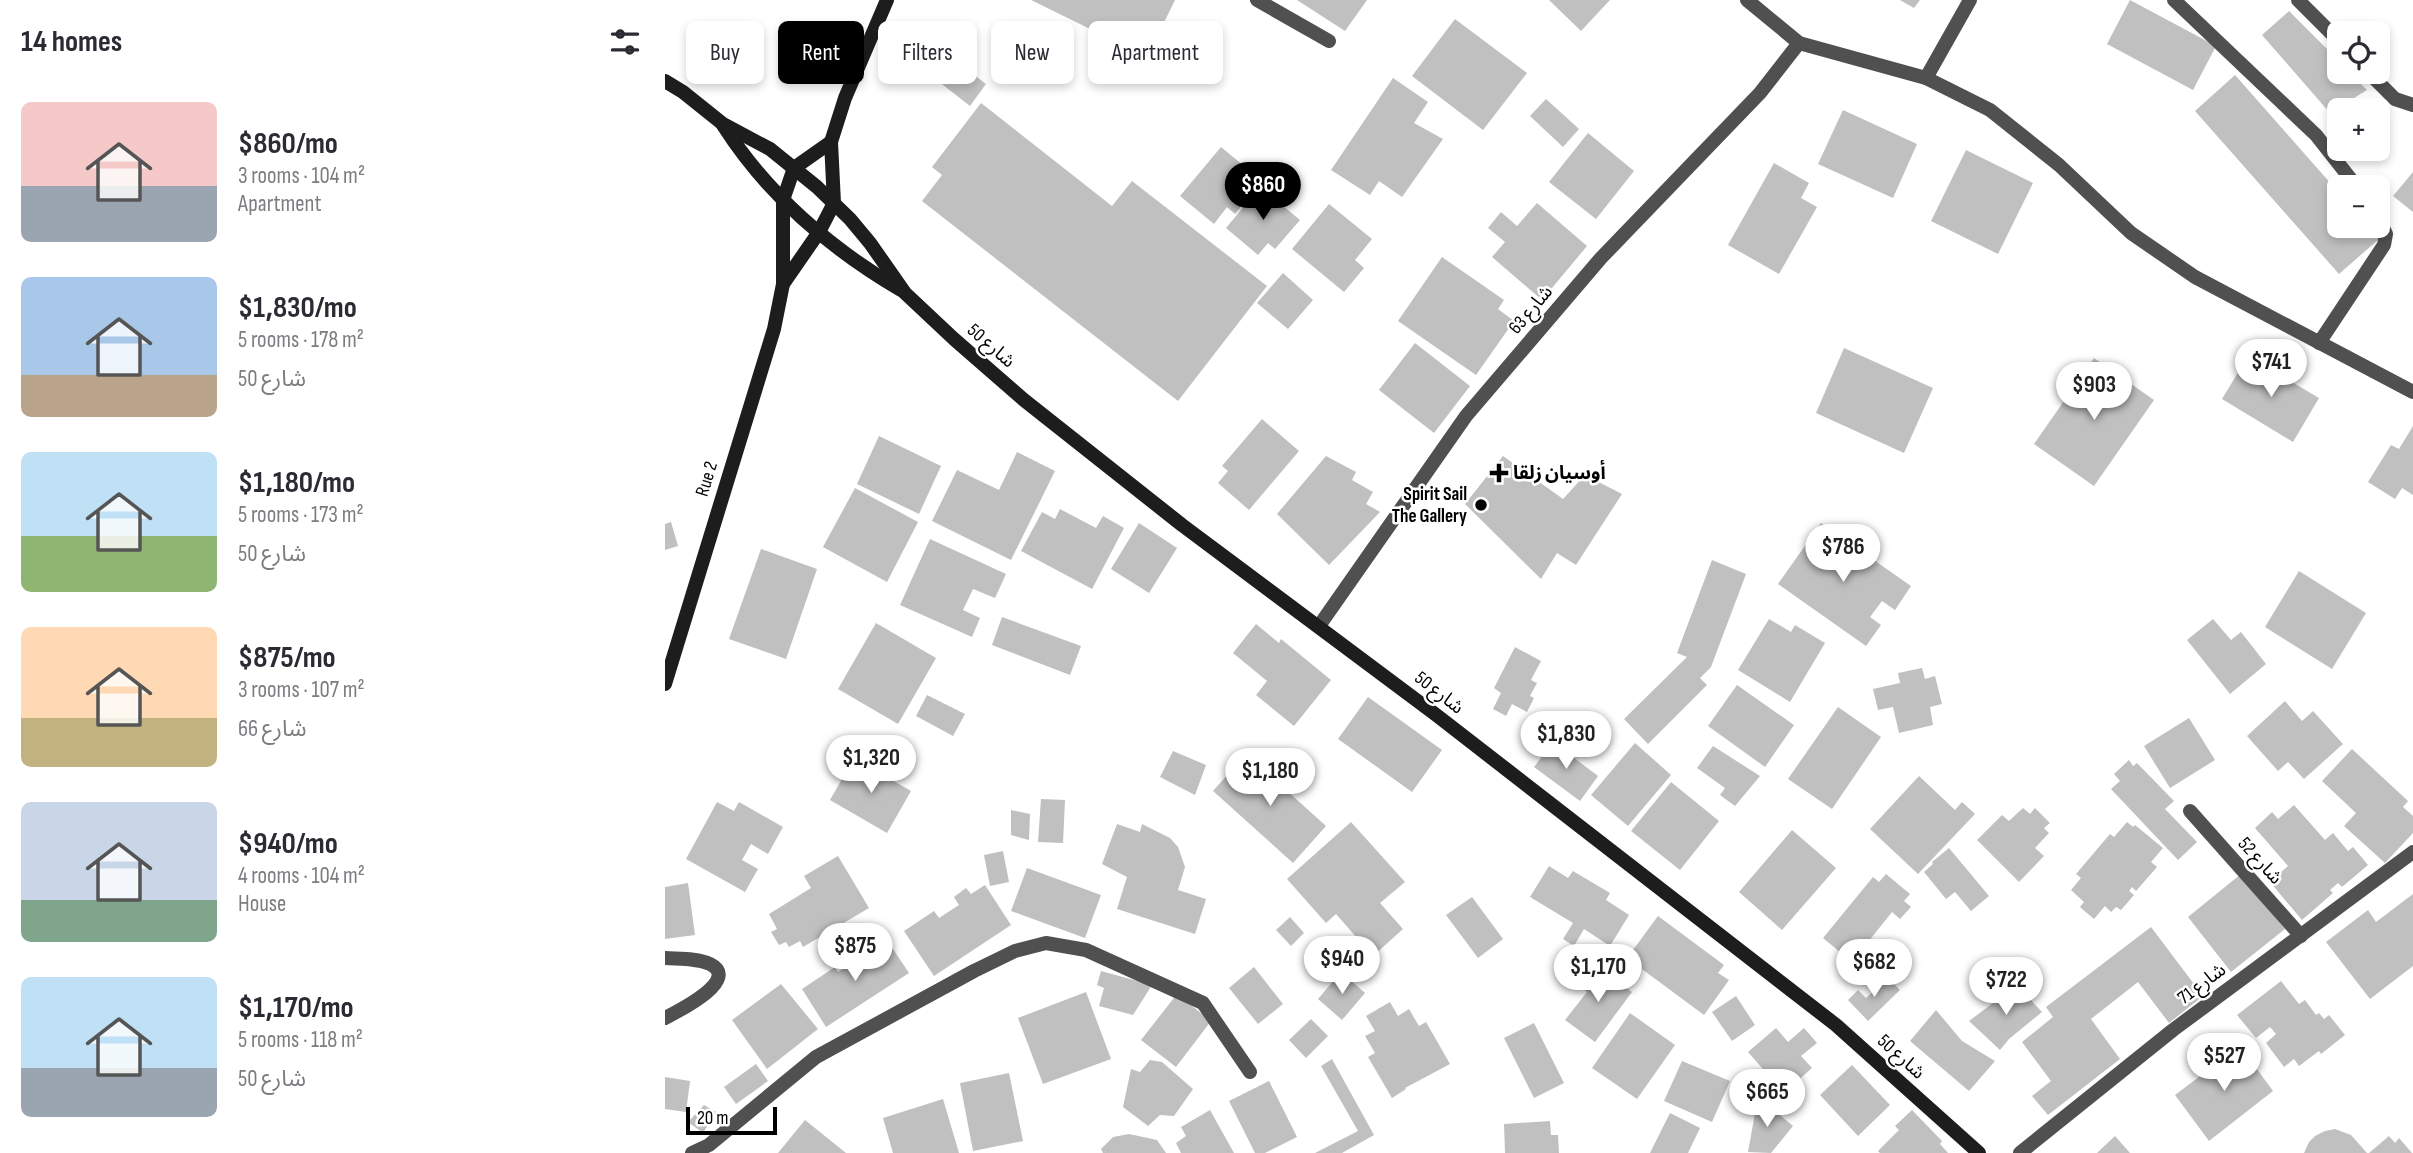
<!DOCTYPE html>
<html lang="en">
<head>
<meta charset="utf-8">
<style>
  body { margin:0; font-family:"Sofia Sans Condensed","Noto Sans Arabic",sans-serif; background:#f2f2f3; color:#2b2b33; height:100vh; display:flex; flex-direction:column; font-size:26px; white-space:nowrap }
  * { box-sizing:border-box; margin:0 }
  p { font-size:23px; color:#7c7c81 }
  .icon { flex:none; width:38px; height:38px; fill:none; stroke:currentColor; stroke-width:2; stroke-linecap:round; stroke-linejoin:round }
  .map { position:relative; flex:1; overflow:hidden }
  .details { display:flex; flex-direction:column; background:#fff; width:665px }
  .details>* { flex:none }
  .guide { position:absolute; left:21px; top:21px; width:665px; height:63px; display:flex; gap:14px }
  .buttons { position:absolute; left:1662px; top:21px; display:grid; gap:14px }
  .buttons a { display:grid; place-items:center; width:63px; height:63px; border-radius:10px; background:#fff; box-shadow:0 4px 10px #0003; font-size:35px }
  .scale { position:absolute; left:21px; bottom:18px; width:91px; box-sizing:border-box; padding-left:7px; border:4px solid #000; border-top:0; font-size:19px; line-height:24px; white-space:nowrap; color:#000; -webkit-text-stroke:5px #fff; paint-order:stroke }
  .price { position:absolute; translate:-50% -60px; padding:0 16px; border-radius:24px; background:#fff; color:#222; font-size:23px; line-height:46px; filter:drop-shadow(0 2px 4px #0008) }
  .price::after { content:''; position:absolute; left:50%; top:42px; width:21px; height:16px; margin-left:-10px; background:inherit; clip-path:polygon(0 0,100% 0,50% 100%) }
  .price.active { background:#000; color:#fff }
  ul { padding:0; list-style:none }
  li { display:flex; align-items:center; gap:21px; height:175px; padding:0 21px }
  li span { display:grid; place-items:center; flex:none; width:196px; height:140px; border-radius:10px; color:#555 }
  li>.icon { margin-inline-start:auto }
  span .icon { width:84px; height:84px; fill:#fffc; stroke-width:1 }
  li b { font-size:30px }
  h2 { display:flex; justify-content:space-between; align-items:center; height:84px; padding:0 21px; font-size:30px }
  .pill { padding:0 24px; border-radius:10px; background:#fff; box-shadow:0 4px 10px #0003; font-size:24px; line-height:63px }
  .pill.active { background:#000; color:#fff }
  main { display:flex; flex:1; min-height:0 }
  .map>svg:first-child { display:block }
  .building { fill:#c0c0c0 }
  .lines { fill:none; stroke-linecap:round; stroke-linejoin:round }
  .street { stroke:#505050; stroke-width:14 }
  .secondary { stroke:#1d1d1d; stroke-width:14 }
  .poi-dot { fill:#000; stroke:#fff; stroke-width:2.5 }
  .labels { text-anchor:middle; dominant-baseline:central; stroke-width:5; stroke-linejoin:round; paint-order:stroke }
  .street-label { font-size:19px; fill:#000; stroke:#fff }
  .poi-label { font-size:19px; font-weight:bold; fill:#000; stroke:#fff; text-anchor:start }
</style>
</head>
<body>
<main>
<section class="details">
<h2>14 homes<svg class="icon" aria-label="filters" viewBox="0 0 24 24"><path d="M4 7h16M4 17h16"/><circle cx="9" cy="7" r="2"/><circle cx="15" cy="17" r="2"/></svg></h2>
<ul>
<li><span style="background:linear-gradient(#f6c9c9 60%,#9aa5b1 0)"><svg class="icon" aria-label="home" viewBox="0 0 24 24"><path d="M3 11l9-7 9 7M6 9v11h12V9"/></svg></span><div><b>$860/mo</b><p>3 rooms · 104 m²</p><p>Apartment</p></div></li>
<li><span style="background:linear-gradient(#a9c7e8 70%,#b9a48a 0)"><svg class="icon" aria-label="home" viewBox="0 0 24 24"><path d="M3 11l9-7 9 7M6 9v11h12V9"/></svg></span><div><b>$1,830/mo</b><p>5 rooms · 178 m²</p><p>شارع 50</p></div></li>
<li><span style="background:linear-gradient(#bfe0f5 60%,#8fb573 0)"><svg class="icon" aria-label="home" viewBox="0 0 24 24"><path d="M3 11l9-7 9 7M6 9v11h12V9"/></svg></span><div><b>$1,180/mo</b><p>5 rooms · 173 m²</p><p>شارع 50</p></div></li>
<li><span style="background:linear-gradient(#ffd9b3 65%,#c2b280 0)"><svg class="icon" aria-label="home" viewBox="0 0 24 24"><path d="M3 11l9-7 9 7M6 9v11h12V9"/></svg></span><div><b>$875/mo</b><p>3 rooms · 107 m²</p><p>شارع 66</p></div></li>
<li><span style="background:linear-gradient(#c9d6e8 70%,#7fa58c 0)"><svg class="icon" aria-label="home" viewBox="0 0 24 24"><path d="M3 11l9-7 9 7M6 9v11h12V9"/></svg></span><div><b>$940/mo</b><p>4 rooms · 104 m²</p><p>House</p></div></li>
<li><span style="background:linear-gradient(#bfe0f5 65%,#9aa5b1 0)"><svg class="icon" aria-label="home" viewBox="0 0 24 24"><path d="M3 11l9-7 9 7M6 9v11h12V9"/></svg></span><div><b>$1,170/mo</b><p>5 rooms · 118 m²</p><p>شارع 50</p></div></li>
</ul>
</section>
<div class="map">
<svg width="1748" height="1153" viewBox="0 0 1748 1153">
  <rect width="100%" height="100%" fill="#fff"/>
  <g class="building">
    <polygon points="366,0 510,0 482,57"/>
    <polygon points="632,0 702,0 680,31"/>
    <polygon points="884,0 945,0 916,31"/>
    <polygon points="1235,0 1255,0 1249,8"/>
    <polygon points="1465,0 1551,46 1528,90 1442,44"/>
    <polygon points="1624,11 1675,62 1675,72 1684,72 1702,90 1665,113 1597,35"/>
    <polygon points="790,19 862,73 818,130 747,76"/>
    <polygon points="256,40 278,56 263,76 242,60"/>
    <polygon points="285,56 321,84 305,106 269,78"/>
    <polygon points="1570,75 1675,194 1675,226 1703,226 1714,239 1674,274 1530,111"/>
    <polygon points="728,78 763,102 749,123 778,139 737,197 714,181 705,195 666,170"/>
    <polygon points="881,99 914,129 898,147 865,116"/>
    <polygon points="316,103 447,206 467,181 602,286 513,401 257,201 277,175 267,167"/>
    <polygon points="1178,110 1252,144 1228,198 1153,164"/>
    <polygon points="923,133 969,171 931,219 884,182"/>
    <polygon points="556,147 597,181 570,214 562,207 549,224 515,196"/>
    <polygon points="1301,150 1368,183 1333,254 1266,221"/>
    <polygon points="1109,163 1144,183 1136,198 1152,207 1114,274 1063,245"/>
    <polygon points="1748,172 1748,212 1728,196"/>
    <polygon points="595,187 635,220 610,249 603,243 593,255 561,228"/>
    <polygon points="872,203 922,246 877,300 827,257 840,242 823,228 836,212 852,226"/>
    <polygon points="664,204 707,239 690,260 699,268 679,292 627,249"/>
    <polygon points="777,257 839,300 833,309 849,321 811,375 733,321"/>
    <polygon points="618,273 648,300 623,329 592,303"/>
    <polygon points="750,343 805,386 769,433 714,390"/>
    <polygon points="1179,348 1268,388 1239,453 1151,413"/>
    <polygon points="1583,356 1654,398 1628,442 1557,399"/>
    <polygon points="1429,358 1489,400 1429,486 1369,444"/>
    <polygon points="597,419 634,451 584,510 553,483 563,471 557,466"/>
    <polygon points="1748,426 1748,495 1737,488 1730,499 1703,482 1726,445 1734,449"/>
    <polygon points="214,436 276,466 254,514 192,484"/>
    <polygon points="352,452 390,471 346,560 267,521 292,470 334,490"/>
    <polygon points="661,456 691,472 687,480 708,492 701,504 715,512 664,565 612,514"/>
    <polygon points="838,456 898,499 920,475 957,494 911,565 892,553 876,579 800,504"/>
    <polygon points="190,488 253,522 222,582 158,547"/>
    <polygon points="395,509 431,528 438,516 459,528 427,589 356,551 377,512 390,519"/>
    <polygon points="6,522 13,546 0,550 0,524"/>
    <polygon points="474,523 512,548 484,593 446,569"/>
    <polygon points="1156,523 1246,586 1230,610 1217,601 1205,617 1216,625 1201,646 1113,584"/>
    <polygon points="265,539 341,574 330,598 308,589 298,610 315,618 307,637 235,605"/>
    <polygon points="96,549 152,569 121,659 64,639"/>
    <polygon points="1047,560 1081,574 1046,667 1035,678 1042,685 983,744 959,719 1022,657 1012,653"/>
    <polygon points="1634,571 1701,613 1667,669 1600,627"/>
    <polygon points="337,617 416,646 405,675 327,645"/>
    <polygon points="1104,619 1126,632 1130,625 1160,643 1125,702 1073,670"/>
    <polygon points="1548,619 1566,640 1576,632 1601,664 1565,694 1522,640"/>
    <polygon points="211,623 271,658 233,724 173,689"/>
    <polygon points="591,624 614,643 616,639 666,680 629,726 591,695 602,681 568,653"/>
    <polygon points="850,647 876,661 866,680 872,683 865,696 869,698 862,712 847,704 841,716 828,709 836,693 829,688"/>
    <polygon points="1257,668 1260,679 1270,676 1277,704 1265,707 1268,725 1234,733 1228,707 1213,710 1208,689 1235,683 1233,673"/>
    <polygon points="1072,685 1129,725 1100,767 1043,726"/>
    <polygon points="262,695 300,714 288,736 251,716"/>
    <polygon points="703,697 777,750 747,792 673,739"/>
    <polygon points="1620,701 1637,721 1648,711 1678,744 1639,779 1623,762 1613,771 1582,736"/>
    <polygon points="1173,707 1216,737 1167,809 1123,779"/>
    <polygon points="1524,718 1550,760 1505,788 1479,746"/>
    <polygon points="888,742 933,776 915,801 869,767"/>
    <polygon points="970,743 1006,775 963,826 926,795"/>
    <polygon points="1048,746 1095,776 1070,806 1055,795 1060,788 1032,768"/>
    <polygon points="1687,749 1743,801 1738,807 1748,816 1748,833 1720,863 1679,826 1691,813 1657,781"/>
    <polygon points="508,751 541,765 530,795 495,777"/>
    <polygon points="581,754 661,826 628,863 548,791"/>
    <polygon points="189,758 246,791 222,833 165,800"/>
    <polygon points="1464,760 1468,766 1472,763 1509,801 1500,809 1532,842 1513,860 1446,789 1455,781 1449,774"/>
    <polygon points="1254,776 1290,810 1297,802 1310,814 1253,874 1205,829"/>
    <polygon points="1006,782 1054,821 1015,870 966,831"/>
    <polygon points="376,799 400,800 398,843 373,842"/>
    <polygon points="52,802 69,811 74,802 118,827 103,854 86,844 77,860 93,869 80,892 21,859"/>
    <polygon points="1629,805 1660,840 1668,833 1683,851 1688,847 1703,865 1677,887 1673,883 1665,890 1668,893 1637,920 1605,882 1623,866 1590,828 1607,812 1613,819"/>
    <polygon points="1358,808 1365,814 1370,808 1385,823 1379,828 1384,833 1370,848 1379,856 1354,882 1312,840 1337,815 1344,821"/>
    <polygon points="346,810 365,814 364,840 346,835"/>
    <polygon points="686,822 740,882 715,903 738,929 708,956 671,914 661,923 622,879"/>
    <polygon points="1462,822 1468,827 1470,825 1498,848 1486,862 1492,867 1471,891 1467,887 1464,891 1469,895 1456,910 1451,907 1446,912 1440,906 1429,919 1415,907 1419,902 1406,890 1416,878 1411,874 1445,834 1449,837"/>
    <polygon points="452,824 475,832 477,824 505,838 513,847 520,867 513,890 541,899 530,934 452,909 462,877 437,864"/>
    <polygon points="1127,830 1171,868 1117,930 1074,892"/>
    <polygon points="1284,848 1324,896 1306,911 1290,892 1281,899 1259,872 1268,864 1267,862"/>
    <polygon points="338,851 344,882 325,886 319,855"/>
    <polygon points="173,856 204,908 138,947 135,941 124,947 121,942 114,945 106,932 112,929 104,914 146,888 139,876"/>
    <polygon points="884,866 903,878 908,871 945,893 941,900 964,915 945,946 919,929 909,946 898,939 908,923 865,897"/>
    <polygon points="362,868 436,895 420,938 346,911"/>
    <polygon points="1221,874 1245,894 1239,901 1246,907 1235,919 1227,912 1187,962 1158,938 1208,877 1214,882"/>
    <polygon points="1576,874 1620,929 1566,972 1523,917"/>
    <polygon points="23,883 30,935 0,939 0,887"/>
    <polygon points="320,885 346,925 269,976 239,931 269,911 274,918 294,905 289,897 301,888 306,894"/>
    <polygon points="1748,894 1748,966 1705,999 1661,942 1703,910 1711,922"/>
    <polygon points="807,897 838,939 813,958 781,915"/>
    <polygon points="993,916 1059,965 1053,973 1064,980 1039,1015 962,958"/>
    <polygon points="625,917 639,933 626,946 611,930"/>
    <polygon points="1486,927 1538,996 1504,1023 1473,982 1426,1019 1455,1059 1383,1115 1367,1096 1386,1081 1357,1042 1388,1017 1381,1007"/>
    <polygon points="222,940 244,973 161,1027 137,989 170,967 173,972"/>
    <polygon points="932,965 967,992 930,1042 900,1020 922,992 916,987"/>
    <polygon points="589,967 618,1004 593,1024 564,988"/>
    <polygon points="436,971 487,985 468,1015 434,1006 439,988 432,985"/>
    <polygon points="676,972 700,993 677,1020 653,999"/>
    <polygon points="1223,978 1235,990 1203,1021 1183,1000 1193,990 1201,998"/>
    <polygon points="1616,981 1634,1004 1640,1000 1651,1015 1654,1013 1659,1019 1664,1015 1680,1035 1656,1054 1654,1051 1634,1066 1629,1059 1619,1067 1601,1043 1611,1034 1605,1027 1591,1038 1572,1015"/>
    <polygon points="116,984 153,1029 102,1069 67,1020"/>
    <polygon points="1352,985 1377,1012 1344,1039 1335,1050 1304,1021"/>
    <polygon points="421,992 446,1059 378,1084 353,1018"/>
    <polygon points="512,994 546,1021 511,1067 476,1040"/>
    <polygon points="1071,996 1090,1025 1067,1041 1047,1012"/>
    <polygon points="725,1002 733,1016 744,1009 754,1026 761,1022 785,1064 740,1088 741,1089 727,1098 703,1057 710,1053 700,1036 710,1031 701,1016"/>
    <polygon points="1271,1010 1297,1041 1330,1061 1304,1091 1245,1041"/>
    <polygon points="965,1013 1010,1045 972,1099 927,1068"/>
    <polygon points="646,1019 663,1036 641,1058 624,1040"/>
    <polygon points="869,1023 899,1083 869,1098 839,1038"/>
    <polygon points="1111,1028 1123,1042 1139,1028 1152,1043 1136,1056 1147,1068 1119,1093 1083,1052"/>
    <polygon points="1575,1046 1608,1091 1544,1141 1510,1095"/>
    <polygon points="667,1059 709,1135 677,1153 650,1153 693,1131 656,1066"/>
    <polygon points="485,1060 497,1062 528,1089 509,1116 495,1115 483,1126 458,1107 466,1069 475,1072"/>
    <polygon points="1017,1061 1065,1081 1047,1122 999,1101"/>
    <polygon points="91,1064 103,1081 71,1104 59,1087"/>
    <polygon points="1187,1065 1225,1105 1193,1136 1155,1095"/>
    <polygon points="344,1073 358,1141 308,1151 295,1083"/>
    <polygon points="0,1077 25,1081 21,1112 0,1109"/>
    <polygon points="604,1081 632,1137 600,1153 590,1153 564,1101"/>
    <polygon points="1093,1097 1128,1126 1106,1153 1083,1152"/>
    <polygon points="278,1099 294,1153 228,1153 218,1118"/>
    <polygon points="39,1105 51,1112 38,1133 23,1122"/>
    <polygon points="545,1110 569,1153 516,1153 511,1143 521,1136 516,1127"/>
    <polygon points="1247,1110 1277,1141 1275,1144 1283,1153 1215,1153 1213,1151 1234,1130 1230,1126"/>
    <polygon points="1005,1113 1035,1128 1023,1153 985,1153"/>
    <polygon points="140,1120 181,1153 113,1153"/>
    <polygon points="885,1121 886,1135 893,1135 894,1153 840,1153 839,1124"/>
    <polygon points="1670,1129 1686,1135 1702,1153 1639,1153 1644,1142 1650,1136 1660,1131"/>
    <polygon points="464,1134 492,1140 501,1153 438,1153 436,1149 448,1137"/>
    <polygon points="1450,1136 1465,1153 1432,1153"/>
    <polygon points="1724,1136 1730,1143 1734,1138 1747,1153 1704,1153"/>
  </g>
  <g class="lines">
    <g class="street">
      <polyline points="592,0 664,41"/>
      <polyline points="1082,0 1134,43 1261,78 1325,110 1394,165 1466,233 1530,277 1748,392"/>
      <polyline points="1509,0 1651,135 1692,187"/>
      <polyline points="1633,0 1675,42"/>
      <polyline points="1703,72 1730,99 1748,105"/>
      <polyline points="1261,78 1305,0"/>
      <polyline points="1654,343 1719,245 1721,234 1713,217"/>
      <polyline points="654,626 801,416 936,258 1095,93 1134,43"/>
      <polyline points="1525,811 1636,936"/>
      <path d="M0 958C14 959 32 958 45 964 77 980 11 1012 0 1018"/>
      <polyline points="27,1153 44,1145 151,1057 309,971 350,951 381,943 421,950 538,1003 585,1072"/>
      <polyline points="1355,1153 1508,1030 1748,852"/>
    </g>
    <g class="secondary">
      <polyline points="0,81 18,92 58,124 105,149 152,187 185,219 205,243 240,293 289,339 359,400 517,525 770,714 1171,1025 1314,1153"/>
      <path d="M58 125C102 194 166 249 236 290"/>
      <polyline points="118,284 154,232 169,203 166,142 180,98 222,0"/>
      <polyline points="0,684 109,329 118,284 118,200 129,168 166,142"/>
    </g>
  </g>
  <g class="poi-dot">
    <path d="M830.5 462.5h7v7h7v7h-7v7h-7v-7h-7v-7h7z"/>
    <circle cx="816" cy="505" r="7"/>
  </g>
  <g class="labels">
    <g class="street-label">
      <text transform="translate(866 310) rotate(-50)">شارع 63</text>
      <text transform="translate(326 346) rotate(41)">شارع 50</text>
      <text transform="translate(42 479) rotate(-73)">Rue 2</text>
      <text transform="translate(774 693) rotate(38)">شارع 50</text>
      <text transform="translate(1595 861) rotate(48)">شارع 52</text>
      <text transform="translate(1537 984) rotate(-37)">شارع 71</text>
      <text transform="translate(1236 1057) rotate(42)">شارع 50</text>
    </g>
    <g class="poi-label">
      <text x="848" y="473">أوسيان زلقا</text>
      <text x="802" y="494" text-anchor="end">Spirit Sail<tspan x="802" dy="22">The Gallery</tspan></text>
    </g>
  </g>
</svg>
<div class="buttons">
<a><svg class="icon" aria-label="locate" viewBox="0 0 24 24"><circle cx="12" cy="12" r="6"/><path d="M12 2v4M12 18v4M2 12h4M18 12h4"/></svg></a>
<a>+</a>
<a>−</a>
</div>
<div class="scale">20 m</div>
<b class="price active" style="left:598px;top:222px">$860</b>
<b class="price" style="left:1606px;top:399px">$741</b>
<b class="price" style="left:1429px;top:422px">$903</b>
<b class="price" style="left:1178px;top:584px">$786</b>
<b class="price" style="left:901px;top:771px">$1,830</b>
<b class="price" style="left:206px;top:795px">$1,320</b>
<b class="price" style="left:605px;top:808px">$1,180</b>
<b class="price" style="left:190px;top:983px">$875</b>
<b class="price" style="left:677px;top:996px">$940</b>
<b class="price" style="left:1209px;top:999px">$682</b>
<b class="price" style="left:933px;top:1004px">$1,170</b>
<b class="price" style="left:1341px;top:1017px">$722</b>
<b class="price" style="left:1559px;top:1093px">$527</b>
<b class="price" style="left:1102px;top:1129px">$665</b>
<div class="guide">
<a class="pill">Buy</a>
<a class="pill active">Rent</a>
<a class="pill">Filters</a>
<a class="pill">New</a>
<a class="pill">Apartment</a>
</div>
</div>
</main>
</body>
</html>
